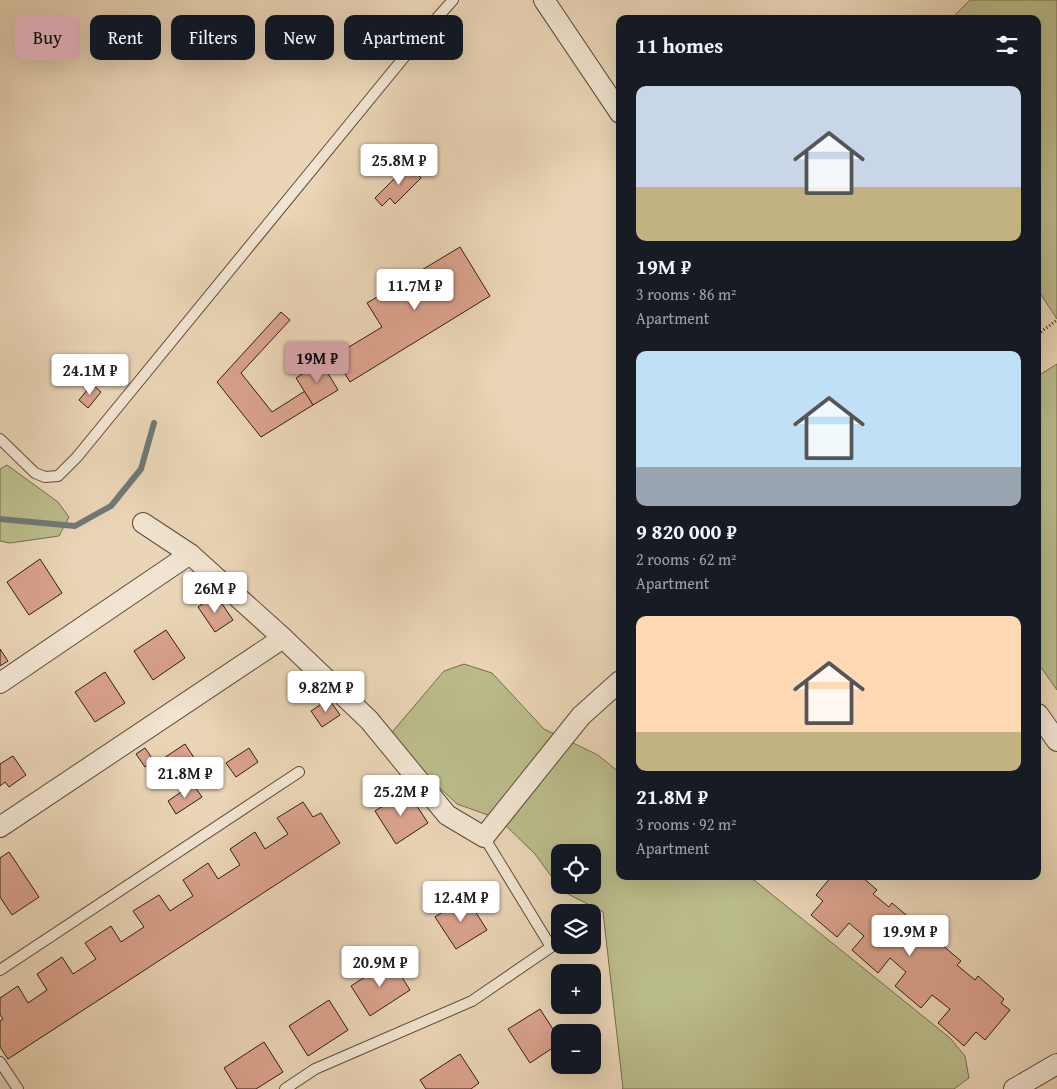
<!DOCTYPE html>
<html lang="en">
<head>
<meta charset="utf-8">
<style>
  body { margin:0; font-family:"Gentium Book Plus",serif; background:#242831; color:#f1f3f6; height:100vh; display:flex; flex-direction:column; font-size:19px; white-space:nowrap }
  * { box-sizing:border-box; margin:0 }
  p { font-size:16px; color:#9ea1a6 }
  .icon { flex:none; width:28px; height:28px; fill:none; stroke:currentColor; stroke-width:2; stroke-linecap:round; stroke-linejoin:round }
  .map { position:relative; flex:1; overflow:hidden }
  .sheet { position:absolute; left:616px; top:15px; width:425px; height:865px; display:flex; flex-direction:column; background:#171b24; border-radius:10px; box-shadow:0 5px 20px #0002 }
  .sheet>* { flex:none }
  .guide { position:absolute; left:15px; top:15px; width:475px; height:45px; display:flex; gap:10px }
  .controls { position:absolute; left:551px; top:844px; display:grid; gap:10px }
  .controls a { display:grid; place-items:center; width:50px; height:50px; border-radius:10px; background:#171b24; box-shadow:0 5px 20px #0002; font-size:25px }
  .price { position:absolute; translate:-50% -42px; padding:0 11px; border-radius:5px; background:#fff; color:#222; font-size:16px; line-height:32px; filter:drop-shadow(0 1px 2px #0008) }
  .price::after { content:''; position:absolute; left:50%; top:30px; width:15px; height:11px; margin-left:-8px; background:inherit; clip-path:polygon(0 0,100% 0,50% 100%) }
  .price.on { background:#c59692; color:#111 }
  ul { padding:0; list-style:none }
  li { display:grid; align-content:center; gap:10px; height:265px; padding:0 20px }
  li span { display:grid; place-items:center; height:155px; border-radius:10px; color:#555 }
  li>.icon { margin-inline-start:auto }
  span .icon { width:90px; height:90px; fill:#fffc; stroke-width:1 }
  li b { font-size:21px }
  h2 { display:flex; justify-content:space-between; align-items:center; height:60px; padding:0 20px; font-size:21px }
  .tag { padding:0 18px; border-radius:10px; background:#171b24; box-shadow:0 5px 20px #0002; font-size:18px; line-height:45px }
  .tag.on { background:#c59692; color:#111 }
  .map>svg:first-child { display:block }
  .green { fill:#bbbc8b; stroke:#746d4f; fill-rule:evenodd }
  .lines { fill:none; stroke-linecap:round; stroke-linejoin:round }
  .stream { stroke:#6f7975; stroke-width:6 }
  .building { fill:#daa28c; stroke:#2e1e13 }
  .service-casing { stroke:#5d4c3c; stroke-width:12 }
  .minor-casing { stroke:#5d4c3c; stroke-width:22 }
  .path { stroke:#2e1e13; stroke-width:3; stroke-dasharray:1 2.5; stroke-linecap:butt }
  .service { stroke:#f1e4d0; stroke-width:10 }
  .minor { stroke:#f1e4d0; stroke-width:20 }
</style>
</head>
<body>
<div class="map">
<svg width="1057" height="1089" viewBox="0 0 1057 1089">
  <rect width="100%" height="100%" fill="#ead5b6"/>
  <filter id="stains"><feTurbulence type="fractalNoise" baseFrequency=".004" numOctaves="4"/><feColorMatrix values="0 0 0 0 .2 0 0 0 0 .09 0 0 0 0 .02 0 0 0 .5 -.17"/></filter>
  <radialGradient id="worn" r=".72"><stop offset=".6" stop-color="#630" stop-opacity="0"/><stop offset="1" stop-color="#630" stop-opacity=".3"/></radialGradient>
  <g class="green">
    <polygon points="970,0 1057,0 1057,319 1038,290 1038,19 951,19"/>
    <polygon points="1057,364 1057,690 1038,663 1038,376"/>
    <polygon points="7,465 58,502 69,517 59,536 10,543 0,541 0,469"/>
    <path d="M464 664 492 673 544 729 598 755 620 773V876H749L950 1038 965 1056 969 1078 954 1089H622L623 1088 603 912 562 891 535 854 499 819 457 804 396 747 393 731 444 671ZM560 852H592V885H560Z"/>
  </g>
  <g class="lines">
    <polyline class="stream" points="0,519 75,526 111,506 141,469 154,423"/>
  </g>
  <g class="building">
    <polygon points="410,163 421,178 395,204 390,198 382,206 375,198"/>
    <polygon points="460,247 490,296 350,382 334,356 382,327 367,303"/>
    <polygon points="281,312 290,320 241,373 272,412 305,391 313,405 261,437 217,382"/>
    <polygon points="321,362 338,390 313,405 296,378"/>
    <polygon points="92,384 101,392 88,408 79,400"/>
    <polygon points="40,559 62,593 29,615 7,582"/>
    <polygon points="216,595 233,620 215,632 198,607"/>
    <polygon points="166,630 185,658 153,680 134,651"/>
    <polygon points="0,649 8,661 0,666"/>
    <polygon points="105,672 125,703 95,722 75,692"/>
    <polygon points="329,699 340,715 322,727 311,711"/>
    <polygon points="185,744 202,770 181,784 164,758"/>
    <polygon points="145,748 154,761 145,767 136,754"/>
    <polygon points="249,748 258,762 236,777 226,763"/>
    <polygon points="13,756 26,775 9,787 5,782 0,786 0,764"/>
    <polygon points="193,784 202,797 176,814 168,801"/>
    <polygon points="407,791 428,823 396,844 375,811"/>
    <polygon points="303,802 313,817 321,813 340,843 8,1059 0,1047 0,1021 3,1019 0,1015 0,998 18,986 28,1003 47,990 37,974 62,957 73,974 96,959 85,943 111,926 121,942 144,927 133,911 159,895 170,911 193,896 183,880 208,863 218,879 240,865 230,849 255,832 265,849 288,834 277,818"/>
    <polygon points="9,852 39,897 12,915 0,897 0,858"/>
    <polygon points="832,876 861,876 877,890 873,894 889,907 892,903 918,925 915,929 931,943 935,939 961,961 957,965 975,980 978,976 1004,999 1001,1003 1010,1010 985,1040 976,1032 964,1046 938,1023 950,1009 932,995 921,1008 895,986 906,972 890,958 878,973 852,950 864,936 849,923 837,937 811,915 823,901 816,895"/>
    <polygon points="466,897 487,930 456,949 435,917"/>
    <polygon points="391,960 410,990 370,1016 351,986"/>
    <polygon points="329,1000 348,1030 308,1056 289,1026"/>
    <polygon points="540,1009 560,1040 560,1043 530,1063 508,1029"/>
    <polygon points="264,1042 283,1072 256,1089 237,1089 224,1068"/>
    <polygon points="460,1054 479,1083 471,1089 426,1089 420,1080"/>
  </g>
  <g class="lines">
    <g class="service-casing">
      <g id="service">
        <polyline points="0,439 35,473 45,477 58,476 77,457 428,28 453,0"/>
        <polyline points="0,970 299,772"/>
        <polyline points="0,1062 18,1089"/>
        <polyline points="285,1089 315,1069 472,1001 551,947 484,837"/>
      </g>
    </g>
    <g class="minor-casing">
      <g id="minor">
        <polyline points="544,0 620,113"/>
        <polyline points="143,523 190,554 283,638 369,720 447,815 484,837 581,716 620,681"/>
        <polyline points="0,683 190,554"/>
        <polyline points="1038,714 1057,741"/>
        <polyline points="0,827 283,638"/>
        <polyline points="1014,1089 1057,1064"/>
      </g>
    </g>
    <polyline class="path" points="1038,334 1057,320"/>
    <use href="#service" class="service"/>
    <use href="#minor" class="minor"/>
  </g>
  <rect width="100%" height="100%" filter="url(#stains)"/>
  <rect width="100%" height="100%" fill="url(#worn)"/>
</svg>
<div class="controls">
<a><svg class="icon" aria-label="locate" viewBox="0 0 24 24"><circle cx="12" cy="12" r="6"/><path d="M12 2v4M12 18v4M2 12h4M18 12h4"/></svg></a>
<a><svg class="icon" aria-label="layers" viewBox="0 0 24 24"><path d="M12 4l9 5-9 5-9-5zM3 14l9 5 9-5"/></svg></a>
<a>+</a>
<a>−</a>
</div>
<b class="price" style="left:399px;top:186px">25.8M ₽</b>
<b class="price" style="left:415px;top:311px">11.7M ₽</b>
<b class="price on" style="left:317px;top:384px">19M ₽</b>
<b class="price" style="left:90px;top:396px">24.1M ₽</b>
<b class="price" style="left:215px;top:614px">26M ₽</b>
<b class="price" style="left:326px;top:713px">9.82M ₽</b>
<b class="price" style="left:185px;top:799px">21.8M ₽</b>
<b class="price" style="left:401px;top:817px">25.2M ₽</b>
<b class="price" style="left:461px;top:923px">12.4M ₽</b>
<b class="price" style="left:910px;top:957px">19.9M ₽</b>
<b class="price" style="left:380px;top:988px">20.9M ₽</b>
<div class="guide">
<a class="tag on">Buy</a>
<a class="tag">Rent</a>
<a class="tag">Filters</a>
<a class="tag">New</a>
<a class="tag">Apartment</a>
</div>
<section class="sheet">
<h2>11 homes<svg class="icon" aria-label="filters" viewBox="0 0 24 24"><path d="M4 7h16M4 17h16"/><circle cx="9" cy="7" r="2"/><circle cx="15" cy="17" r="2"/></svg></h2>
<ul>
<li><span style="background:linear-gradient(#c9d6e8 65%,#c2b280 0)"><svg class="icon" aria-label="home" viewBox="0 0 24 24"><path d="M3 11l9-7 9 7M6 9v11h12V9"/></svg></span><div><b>19M ₽</b><p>3 rooms · 86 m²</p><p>Apartment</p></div></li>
<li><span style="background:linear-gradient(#bfe0f5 75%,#9aa5b1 0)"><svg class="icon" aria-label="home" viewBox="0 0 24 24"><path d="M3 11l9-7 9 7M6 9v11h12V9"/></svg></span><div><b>9 820 000 ₽</b><p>2 rooms · 62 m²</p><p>Apartment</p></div></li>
<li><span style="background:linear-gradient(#ffd9b3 75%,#c2b280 0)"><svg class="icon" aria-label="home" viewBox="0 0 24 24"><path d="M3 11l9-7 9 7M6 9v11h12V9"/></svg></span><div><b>21.8M ₽</b><p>3 rooms · 92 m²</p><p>Apartment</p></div></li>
</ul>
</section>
</div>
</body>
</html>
